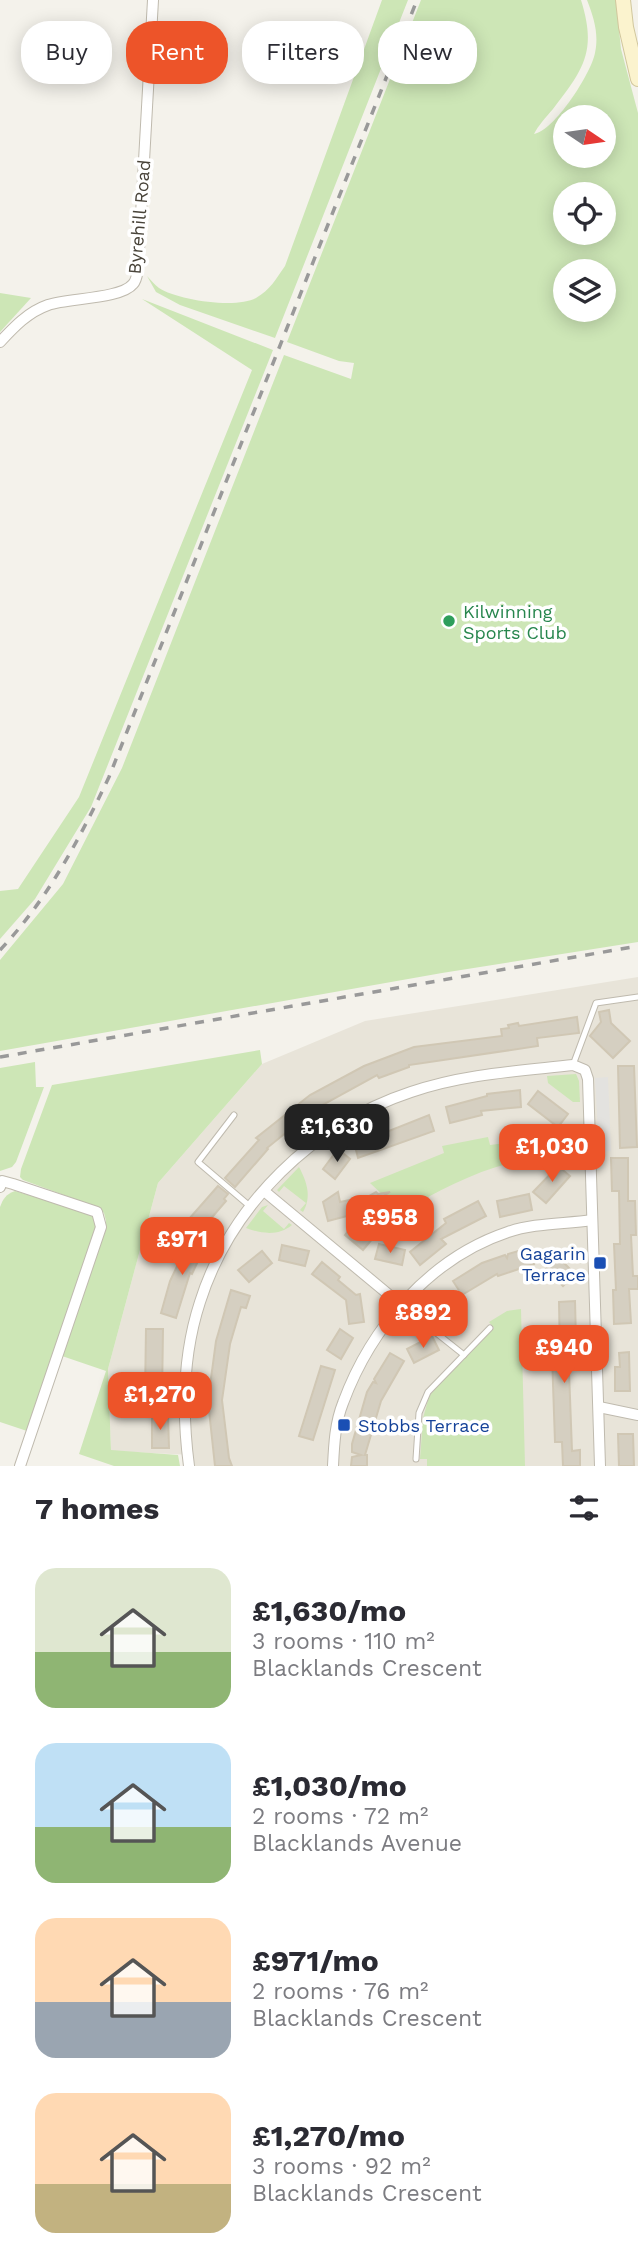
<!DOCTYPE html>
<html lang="en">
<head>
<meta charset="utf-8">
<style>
  body { margin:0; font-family:"Work Sans",sans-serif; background:#f2f2f3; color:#2b2b33; height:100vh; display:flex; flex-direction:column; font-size:26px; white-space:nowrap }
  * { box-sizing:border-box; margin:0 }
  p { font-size:23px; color:#7c7c81 }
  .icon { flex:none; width:38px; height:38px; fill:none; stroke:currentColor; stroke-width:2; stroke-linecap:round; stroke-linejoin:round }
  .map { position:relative; height:1466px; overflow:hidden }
  .panel { display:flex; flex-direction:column; background:#fff; flex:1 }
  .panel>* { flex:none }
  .top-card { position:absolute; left:21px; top:21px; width:597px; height:63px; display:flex; gap:14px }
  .needle { width:46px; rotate:103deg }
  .fabs { position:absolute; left:553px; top:105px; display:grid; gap:14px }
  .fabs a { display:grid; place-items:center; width:63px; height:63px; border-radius:50%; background:#fff; box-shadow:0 4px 18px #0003; font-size:35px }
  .price { position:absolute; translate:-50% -60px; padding:0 16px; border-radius:14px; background:#ed5429; color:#fff; font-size:23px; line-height:46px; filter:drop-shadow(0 2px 4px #0008) }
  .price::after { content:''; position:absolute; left:50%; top:42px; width:21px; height:16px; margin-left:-10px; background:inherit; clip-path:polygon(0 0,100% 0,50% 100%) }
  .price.current { background:#222; color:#fff }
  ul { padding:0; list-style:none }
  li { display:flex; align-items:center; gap:21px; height:175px; padding:0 35px }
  li span { display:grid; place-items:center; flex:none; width:196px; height:140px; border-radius:21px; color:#555 }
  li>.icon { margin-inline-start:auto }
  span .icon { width:84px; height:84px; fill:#fffc; stroke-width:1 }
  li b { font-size:30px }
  h2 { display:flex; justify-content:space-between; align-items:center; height:84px; padding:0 35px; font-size:30px }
  .pill { padding:0 24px; border-radius:28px; background:#fff; box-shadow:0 4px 18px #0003; font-size:24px; line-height:63px }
  .pill.current { background:#ed5429; color:#fff }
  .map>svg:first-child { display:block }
  .residential { fill:#e8e4d9 }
  .green { fill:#cde6b6; fill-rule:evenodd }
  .parking { fill:#e3e2df }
  .building { fill:#d5cfc1; stroke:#d0c7b4; stroke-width:2 }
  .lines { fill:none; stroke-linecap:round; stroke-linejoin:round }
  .lane-casing { stroke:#bfbaae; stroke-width:7 }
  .street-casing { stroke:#bfbaae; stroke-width:12 }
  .secondary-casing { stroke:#d1c79d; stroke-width:16 }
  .lane { stroke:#fff; stroke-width:5 }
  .street { stroke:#fff; stroke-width:10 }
  .secondary { stroke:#fbf3ce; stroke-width:14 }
  .rail { stroke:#999; stroke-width:3.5; stroke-dasharray:9 9; stroke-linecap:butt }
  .leisure-dot { fill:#2e9e5b; stroke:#fff; stroke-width:2.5 }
  .transit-dot { fill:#1a4fb4; stroke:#fff; stroke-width:2.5 }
  .labels { text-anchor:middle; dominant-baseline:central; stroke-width:7; stroke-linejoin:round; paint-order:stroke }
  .street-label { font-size:18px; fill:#484339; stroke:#fff }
  .leisure-label { font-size:18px; fill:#27864d; stroke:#fff; text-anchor:start }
  .transit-label { font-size:18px; fill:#164399; stroke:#fff; text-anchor:end }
</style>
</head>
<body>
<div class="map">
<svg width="638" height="1466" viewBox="0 0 638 1466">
  <rect width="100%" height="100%" fill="#f4f2eb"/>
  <polygon class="residential" points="638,977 638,1466 195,1466 192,1455 111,1451 108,1369 158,1183 262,1064 365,1021"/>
  <g class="green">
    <path d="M382 0H408L275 338 180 305 156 292 147 276C151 280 155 285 159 288 177 300 236 309 256 298 270 290 276 279 285 266Z"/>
    <path d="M421 0H581C597 51 584 69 553 109 546 117 538 126 534 134 554 131 591 74 595 53 599 34 594 18 587 0H616L621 49 638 113V942L442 973 0 1051V960L63 884 122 768 284 355 351 379 354 363 339 361 287 342ZM604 117V156H565V117ZM565 194H604V233H565ZM565 271H604V310H565Z"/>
    <polygon points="0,293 31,298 0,332"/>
    <polygon points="142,299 273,350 91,807 35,899 0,939 0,891 18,889 79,797 252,370"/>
    <polygon points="260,1050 262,1064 158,1183 108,1369 111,1450 178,1455 180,1466 114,1466 79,1454 106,1371 62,1356 106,1221 104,1213 99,1208 23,1180 20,1177 21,1169 52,1085"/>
    <polygon points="35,1062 36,1087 44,1087 16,1162 12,1167 0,1171 0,1068"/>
    <polygon points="576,1074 579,1081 580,1102 573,1102 548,1083 547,1076"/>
    <path d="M488 1137 490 1145 514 1142V1162C473 1172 438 1191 401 1212L370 1183 444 1153 442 1146Z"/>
    <path d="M299 1167C307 1182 312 1197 303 1212L300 1210 306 1203 284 1186 279 1192 277 1190Z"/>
    <path d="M15 1191 92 1214 96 1227 27 1431 0 1422V1207C3 1199 6 1194 15 1191Z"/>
    <path d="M268 1205 263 1211 284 1229 289 1223 292 1225C279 1236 262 1234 246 1228L262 1207Z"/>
    <polygon points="521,1309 525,1466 427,1466 427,1459 420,1459 423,1418 430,1393 494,1328 489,1322 507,1311"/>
  </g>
  <polygon class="parking" points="608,1077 611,1151 599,1152 595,1078"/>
  <g class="building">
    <polygon points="609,1010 611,1023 630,1041 613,1058 590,1036 601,1022 599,1012"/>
    <polygon points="577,1017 579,1033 537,1038 538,1046 409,1065 409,1067 379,1078 377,1075 315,1109 267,1148 268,1149 235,1187 225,1178 259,1140 256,1138 310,1095 364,1066 414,1047 502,1036 501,1029 509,1028 508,1025 518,1023 519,1026"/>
    <polygon points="618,1066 634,1066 637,1147 620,1148"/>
    <polygon points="520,1090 521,1107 481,1111 482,1115 450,1123 446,1107 487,1096 487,1094"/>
    <polygon points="538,1091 568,1114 558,1127 528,1104"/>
    <polygon points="429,1115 434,1131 358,1158 354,1142 383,1131 384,1133"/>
    <polygon points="553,1133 569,1133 570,1158 555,1159"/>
    <polygon points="338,1149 350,1159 335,1179 323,1169"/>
    <polygon points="611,1158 628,1158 628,1201 635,1201 636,1235 631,1235 633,1276 638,1276 638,1289 629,1289 631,1323 614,1324 613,1290 616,1290 614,1244 620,1244 619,1191 612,1191"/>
    <polygon points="558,1166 570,1176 546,1203 533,1192"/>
    <polygon points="218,1186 228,1194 224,1199 226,1201 201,1230 189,1219"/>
    <polygon points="338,1192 340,1202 369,1196 376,1192 378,1194 390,1192 382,1197 396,1209 389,1216 374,1203 362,1212 328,1221 323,1202"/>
    <polygon points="529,1194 532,1210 500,1217 497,1201"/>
    <polygon points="478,1201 486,1216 441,1239 446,1244 420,1265 410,1252 446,1223 444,1219"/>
    <polygon points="355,1222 373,1238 363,1250 345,1235"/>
    <polygon points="191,1237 206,1244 192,1274 190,1273 176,1318 161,1313 170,1281"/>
    <polygon points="379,1244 405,1250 402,1265 375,1259"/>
    <polygon points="282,1245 309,1251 305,1266 279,1260"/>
    <polygon points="529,1248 534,1264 498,1276 497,1274 462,1295 453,1281 482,1263 505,1255 507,1258 508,1254"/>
    <polygon points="262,1251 272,1263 249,1282 238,1270"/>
    <polygon points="558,1257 575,1274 563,1286 546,1269"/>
    <polygon points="322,1262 340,1277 338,1280 356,1295 360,1294 364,1322 349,1324 346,1300 312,1274"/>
    <polygon points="231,1290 250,1296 246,1308 241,1307 230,1344 222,1400 229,1458 232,1466 215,1466 208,1401 216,1341"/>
    <polygon points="444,1298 460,1300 455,1329 440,1326"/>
    <polygon points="575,1301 576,1341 568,1341 569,1371 572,1451 580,1450 580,1466 563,1466 562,1442 555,1442 552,1355 560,1355 559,1302"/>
    <polygon points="146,1329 163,1329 162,1396 145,1395"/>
    <polygon points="340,1329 353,1338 341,1359 327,1350"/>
    <polygon points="432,1336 439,1350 414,1363 407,1349"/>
    <polygon points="629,1352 630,1391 615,1391 615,1367 620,1367 619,1353"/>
    <polygon points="390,1353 404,1361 381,1401 365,1455 367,1455 367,1466 351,1466 352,1457 361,1455 352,1452 352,1444 367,1392 373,1382 376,1383 374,1379"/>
    <polygon points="321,1366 335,1370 313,1440 299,1436"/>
    <polygon points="152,1415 168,1415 169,1448 152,1448"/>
    <polygon points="618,1434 633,1434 634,1466 619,1466"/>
  </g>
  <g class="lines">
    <g class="lane-casing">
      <g id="lane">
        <polyline points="573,1065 596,1003 638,997"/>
        <polyline points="234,1115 198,1162 252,1208"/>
        <polyline points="400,1304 464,1355"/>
        <polyline points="416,1459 419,1413 428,1392 490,1328"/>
      </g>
    </g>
    <g class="street-casing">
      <g id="street">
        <path d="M0 342C14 327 28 312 48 305 68 298 121 299 133 284 137 280 137 274 138 268L153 0"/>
        <polyline points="0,1187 2,1181 13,1184 97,1212 101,1227 20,1466"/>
        <polyline points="264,1191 400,1304"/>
        <polyline points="599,1407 638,1415"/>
        <path d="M189 1466C182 1413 183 1354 200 1302 231 1204 314 1124 411 1092 463 1074 519 1071 573 1065L585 1070 588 1079 600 1466"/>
        <path d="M333 1466C334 1445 335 1423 343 1403 371 1327 430 1258 508 1232 534 1223 565 1224 592 1220"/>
      </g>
    </g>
    <g class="secondary-casing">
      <polyline id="secondary" points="623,0 626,27 638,79"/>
    </g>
    <use href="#lane" class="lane"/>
    <use href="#street" class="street"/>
    <use href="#secondary" class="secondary"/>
    <g class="rail">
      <path d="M0 950C48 899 79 840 109 777L417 0"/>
      <polyline points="0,1057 638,946"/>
    </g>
  </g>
  <circle class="leisure-dot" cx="449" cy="621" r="7"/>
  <g class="transit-dot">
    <rect x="593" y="1256" width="14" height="14" rx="3.5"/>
    <rect x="337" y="1418" width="14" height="14" rx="3.5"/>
  </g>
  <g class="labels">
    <g class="street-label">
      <text transform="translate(139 217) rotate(-85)">Byrehill Road</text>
    </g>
    <g class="leisure-label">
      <text x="463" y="611">Kilwinning<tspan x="463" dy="21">Sports Club</tspan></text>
    </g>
    <g class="transit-label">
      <text x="586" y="1253">Gagarin<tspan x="586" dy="21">Terrace</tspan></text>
      <text x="358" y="1425" text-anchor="start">Stobbs Terrace</text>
    </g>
  </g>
</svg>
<div class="fabs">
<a><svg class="needle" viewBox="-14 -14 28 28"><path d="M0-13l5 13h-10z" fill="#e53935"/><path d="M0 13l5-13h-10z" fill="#7c7c81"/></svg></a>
<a><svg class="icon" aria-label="locate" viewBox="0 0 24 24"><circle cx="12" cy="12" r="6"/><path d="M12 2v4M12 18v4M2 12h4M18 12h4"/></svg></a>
<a><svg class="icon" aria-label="layers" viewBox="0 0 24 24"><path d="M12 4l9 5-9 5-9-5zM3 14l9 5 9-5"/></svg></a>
</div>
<b class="price current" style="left:337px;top:1164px">£1,630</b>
<b class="price" style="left:552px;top:1184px">£1,030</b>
<b class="price" style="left:390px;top:1255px">£958</b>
<b class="price" style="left:182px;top:1277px">£971</b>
<b class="price" style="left:423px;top:1350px">£892</b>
<b class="price" style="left:564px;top:1385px">£940</b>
<b class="price" style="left:160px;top:1432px">£1,270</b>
<div class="top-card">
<a class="pill">Buy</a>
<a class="pill current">Rent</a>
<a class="pill">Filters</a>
<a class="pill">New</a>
</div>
</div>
<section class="panel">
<h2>7 homes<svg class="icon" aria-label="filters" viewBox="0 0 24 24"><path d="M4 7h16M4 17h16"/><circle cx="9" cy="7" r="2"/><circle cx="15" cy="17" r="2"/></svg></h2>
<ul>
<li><span style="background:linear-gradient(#dfe7d0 60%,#8fb573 0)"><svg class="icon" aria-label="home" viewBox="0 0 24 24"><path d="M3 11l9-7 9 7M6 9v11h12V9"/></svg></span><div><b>£1,630/mo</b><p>3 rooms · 110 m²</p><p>Blacklands Crescent</p></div></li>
<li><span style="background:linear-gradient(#bfe0f5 60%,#8fb573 0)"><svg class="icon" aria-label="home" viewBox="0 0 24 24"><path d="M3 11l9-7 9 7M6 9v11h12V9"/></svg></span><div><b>£1,030/mo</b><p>2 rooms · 72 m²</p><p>Blacklands Avenue</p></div></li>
<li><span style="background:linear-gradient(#ffd9b3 60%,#9aa5b1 0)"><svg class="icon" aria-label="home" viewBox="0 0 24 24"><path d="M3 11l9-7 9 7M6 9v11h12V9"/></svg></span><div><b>£971/mo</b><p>2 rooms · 76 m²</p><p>Blacklands Crescent</p></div></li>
<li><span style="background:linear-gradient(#ffd9b3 65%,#c2b280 0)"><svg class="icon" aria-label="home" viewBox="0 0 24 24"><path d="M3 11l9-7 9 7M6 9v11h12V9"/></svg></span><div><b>£1,270/mo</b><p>3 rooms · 92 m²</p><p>Blacklands Crescent</p></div></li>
</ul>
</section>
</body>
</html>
